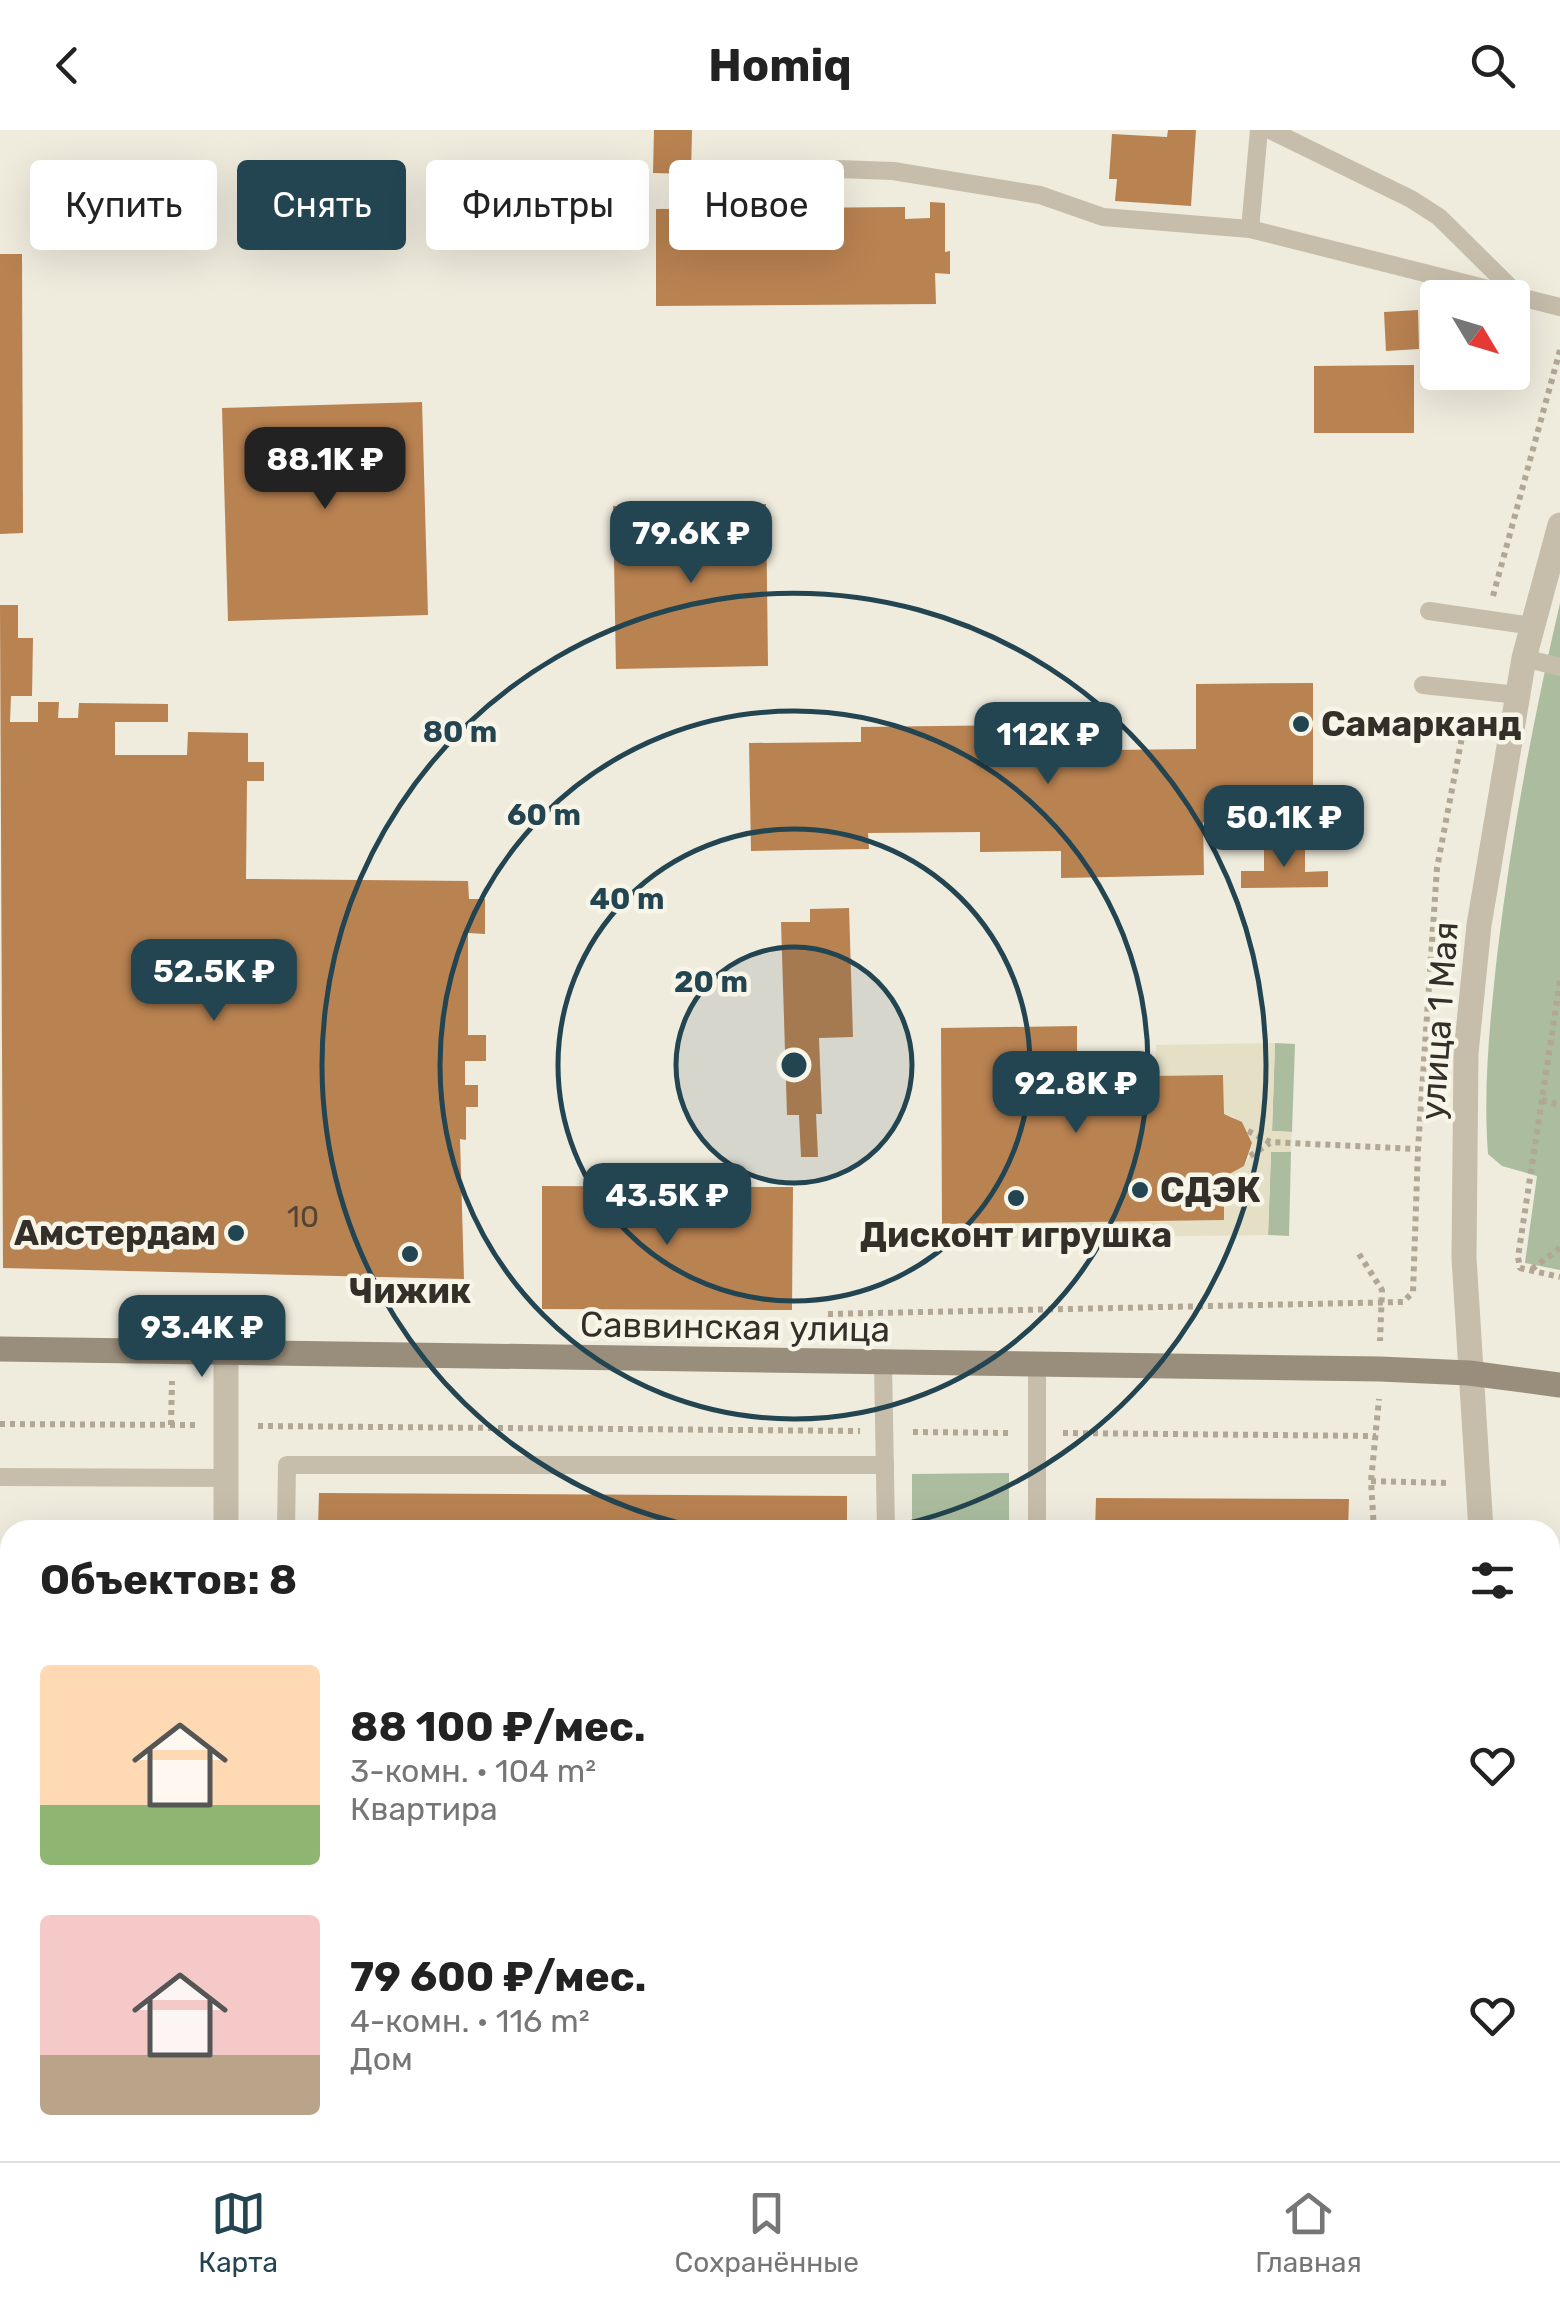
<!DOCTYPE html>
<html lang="ru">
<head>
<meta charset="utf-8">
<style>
  body { margin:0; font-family:Rubik,sans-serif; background:#f2f2f2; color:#222; height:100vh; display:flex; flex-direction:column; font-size:38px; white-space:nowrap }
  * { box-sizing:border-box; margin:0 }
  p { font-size:32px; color:#767676 }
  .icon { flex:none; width:55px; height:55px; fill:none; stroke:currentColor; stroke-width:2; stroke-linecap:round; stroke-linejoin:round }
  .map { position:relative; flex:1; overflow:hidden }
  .panel { position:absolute; left:0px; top:1390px; width:1560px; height:642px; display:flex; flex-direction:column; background:#fff; border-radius:30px 30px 0 0; box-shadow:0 10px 40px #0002 }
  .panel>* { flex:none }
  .hud { position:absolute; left:30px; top:30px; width:1000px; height:90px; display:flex; gap:20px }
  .needle { width:65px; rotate:128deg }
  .controls { position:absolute; left:1420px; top:150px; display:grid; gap:20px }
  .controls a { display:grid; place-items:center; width:110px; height:110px; border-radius:10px; background:#fff; box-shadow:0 10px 40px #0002; font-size:50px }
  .price { position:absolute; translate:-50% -85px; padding:0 22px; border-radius:20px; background:#234451; color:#fff; font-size:32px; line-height:65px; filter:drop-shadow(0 2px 5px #0008) }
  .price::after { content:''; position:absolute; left:50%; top:60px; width:30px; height:22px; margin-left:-15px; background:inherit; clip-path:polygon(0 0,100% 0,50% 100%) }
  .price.active { background:#222; color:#fff }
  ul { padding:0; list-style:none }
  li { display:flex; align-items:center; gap:30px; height:250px; padding:0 40px }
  li span { display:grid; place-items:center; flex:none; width:280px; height:200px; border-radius:10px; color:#555 }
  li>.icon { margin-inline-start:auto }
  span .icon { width:120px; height:120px; fill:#fffc; stroke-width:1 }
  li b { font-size:42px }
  h2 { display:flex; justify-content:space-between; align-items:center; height:120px; padding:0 40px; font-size:42px }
  .pill { padding:0 35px; border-radius:10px; background:#fff; box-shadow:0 10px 40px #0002; font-size:35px; line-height:90px }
  .pill.active { background:#234451; color:#fff }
  header { display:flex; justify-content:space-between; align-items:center; height:130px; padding:0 40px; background:#fff; font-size:45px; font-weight:700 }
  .menu { display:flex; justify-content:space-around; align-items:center; height:140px; border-top:2px solid #e0e0e0; background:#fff; font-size:28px; color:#767676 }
  .menu a { display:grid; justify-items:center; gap:5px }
  .menu .active { color:#234451 }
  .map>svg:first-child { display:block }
  .green { fill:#abbd9e }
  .plaza { fill:#e5dfc5 }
  .building { fill:#b98251 }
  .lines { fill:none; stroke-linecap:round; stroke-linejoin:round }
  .path { stroke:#b2a794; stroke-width:6; stroke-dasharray:5 5; stroke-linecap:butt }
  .service { stroke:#c6bdaa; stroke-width:18 }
  .minor { stroke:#c6bdaa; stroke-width:25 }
  .tertiary { stroke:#c6bdaa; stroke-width:25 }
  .secondary { stroke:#998d7b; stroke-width:25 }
  .ring { fill:none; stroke:#234451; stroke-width:5 }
  .poi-dot { fill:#234451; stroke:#f7f4e8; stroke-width:4 }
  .labels { text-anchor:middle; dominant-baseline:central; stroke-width:9; stroke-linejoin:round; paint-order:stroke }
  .number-label { font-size:30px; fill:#543 }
  .poi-label { font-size:35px; font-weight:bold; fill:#342f29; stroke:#f7f4e8; text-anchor:start }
  .street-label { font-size:35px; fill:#342f29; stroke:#f7f4e8 }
  .centre { fill:#234451; stroke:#f7f4e8; stroke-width:5 }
  .ring-label { font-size:30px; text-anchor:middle; font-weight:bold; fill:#234451; stroke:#f7f4e8; stroke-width:9; stroke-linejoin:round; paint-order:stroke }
</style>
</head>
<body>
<header><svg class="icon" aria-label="back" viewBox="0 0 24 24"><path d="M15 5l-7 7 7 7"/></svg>Homiq<svg class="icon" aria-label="search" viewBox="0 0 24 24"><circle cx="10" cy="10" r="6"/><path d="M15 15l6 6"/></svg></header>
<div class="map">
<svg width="1560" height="2031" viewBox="0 0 1560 2031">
  <rect width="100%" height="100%" fill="#efebdd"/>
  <g class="green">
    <path d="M1560 473V1140L1525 1133 1537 1046 1502 1036 1488 1024C1483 957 1490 892 1497 826 1511 707 1533 590 1560 473Z"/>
    <polygon points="1275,913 1295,914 1292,1002 1272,1001"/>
    <polygon points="1271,1022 1291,1022 1289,1106 1268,1105"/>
    <polygon points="1009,1343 1009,1400 912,1400 912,1344"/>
  </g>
  <polygon class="plaza" points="1275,913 1272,1001 1292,1002 1291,1022 1271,1022 1268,1105 961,1109 961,1093 1224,1090 1224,1047 1244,1036 1250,1026 1252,1013 1248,1001 1234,987 1224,984 1223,945 1156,946 1156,915"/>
  <g class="building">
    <polygon points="654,0 692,0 691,44 653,43"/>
    <polygon points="1168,0 1196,0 1191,76 1115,71 1117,49 1109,49 1112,4 1167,7"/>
    <polygon points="930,72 945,73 945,122 950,121 950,144 935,143 936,174 656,176 656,79 905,77 905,89 930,88"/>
    <polygon points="0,124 22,124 23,403 0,404"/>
    <polygon points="1418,180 1419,219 1386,221 1384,182"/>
    <polygon points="1414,235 1414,303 1314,303 1314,236"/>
    <polygon points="422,272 428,485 228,491 222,278"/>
    <polygon points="766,374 768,536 616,539 613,376"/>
    <polygon points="0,475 18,475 18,508 33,508 32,566 11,566 10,592 38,592 38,572 59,572 58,588 78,588 79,573 168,574 168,592 115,592 115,625 187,625 188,602 248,603 248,632 264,632 264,651 247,651 246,749 468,751 469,769 485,769 485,804 468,803 468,905 486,905 486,931 465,931 465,955 478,955 478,977 466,977 466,1010 460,1009 464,1149 3,1138"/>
    <polygon points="1313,553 1313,692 1203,692 1204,745 1061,748 1061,721 980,722 980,702 868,703 869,719 751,721 749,613 861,612 861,597 1024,595 1024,621 1196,619 1196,554"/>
    <polygon points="1305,713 1305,742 1328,741 1328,757 1241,758 1241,741 1264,741 1264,714"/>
    <polygon points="849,778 853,907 819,908 822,984 816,984 818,1027 801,1027 799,985 787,985 781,792 810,792 810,779"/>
    <polygon points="1077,896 1077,947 1223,945 1224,984 1242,992 1252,1013 1244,1036 1224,1047 1224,1090 942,1094 941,898"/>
    <polygon points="542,1056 793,1057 792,1180 542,1179"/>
    <polygon points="319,1363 847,1366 847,1400 318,1400"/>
    <polygon points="1096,1368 1349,1369 1348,1400 1095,1400"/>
    <rect x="41" y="2022" width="87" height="9"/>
    <polygon points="917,2022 1058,2022 1044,2031 922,2031"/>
  </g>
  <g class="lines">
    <g class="path">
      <polyline points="1493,466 1560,220"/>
      <polyline points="1560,851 1518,1127 1520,1138 1560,1147"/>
      <polyline points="1542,970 1560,975"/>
      <polyline points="1248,1001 1270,1012 1418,1019"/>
      <polyline points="1250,1026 1270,1013"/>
      <polyline points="1359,1124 1382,1160 1380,1211"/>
      <polyline points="1532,1139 1560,1118"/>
      <polyline points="828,1184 1403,1172 1413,1162 1418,1019 1437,738 1466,586"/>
      <polyline points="174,1194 174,1178"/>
      <polyline points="0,1294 195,1295"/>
      <polyline points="171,1295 172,1251"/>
      <polyline points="258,1296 860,1301"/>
      <polyline points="913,1302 1010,1303"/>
      <polyline points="1063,1303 1376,1306"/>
      <polyline points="1371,1351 1450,1353"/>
      <polyline points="1374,1400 1371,1351 1379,1269"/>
    </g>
    <g class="service">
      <polyline points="1270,0 1411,69 1439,87 1521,168"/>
      <polyline points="837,39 893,41 1040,65 1103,87 1250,99 1560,177"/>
      <polyline points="1250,99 1259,0"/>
      <polyline points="1429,481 1533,496"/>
      <polyline points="1524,528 1560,537"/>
      <polyline points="1423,555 1518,565"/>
      <polyline points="883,1234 886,1400"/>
      <polyline points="1037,1236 1037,1400"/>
      <polyline points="0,1347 226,1348"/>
      <polyline points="286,1400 287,1335 885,1335"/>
      <polyline points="1550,1511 1560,1511"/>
      <polyline points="1550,1715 1560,1714"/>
      <polyline points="1550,1938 1560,1937"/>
      <polyline points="1244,2022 1249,2031"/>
      <polyline points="764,2031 779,2022"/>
      <polyline points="1124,2031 1138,2022"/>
    </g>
    <g class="minor">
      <polyline points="226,1400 226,1223"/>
      <polyline points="225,2031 225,2022"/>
      <polyline points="1268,2031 1282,2022"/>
    </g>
    <g class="tertiary">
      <polyline points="1481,1400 1464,1128 1466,923 1479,795 1524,528 1560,395"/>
      <polyline points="1525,2022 1526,2031"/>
    </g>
    <polyline class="secondary" points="0,1219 1380,1239 1469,1243 1560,1255"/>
  </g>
  <circle cx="794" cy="935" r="118" fill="#234451" fill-opacity=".12"/>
  <g class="ring">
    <circle cx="794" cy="935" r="118"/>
    <circle cx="794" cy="935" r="236"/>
    <circle cx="794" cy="935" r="354"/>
    <path d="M712 1400A472 472 0 1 1 876 1400"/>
  </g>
  <g class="poi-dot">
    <circle cx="1301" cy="594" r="10"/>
    <circle cx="1140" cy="1060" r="10"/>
    <circle cx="1016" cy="1068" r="10"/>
    <circle cx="236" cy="1103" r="10"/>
    <circle cx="410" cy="1124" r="10"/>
  </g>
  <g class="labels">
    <g class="number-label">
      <text x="303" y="1087">10</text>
    </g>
    <g class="poi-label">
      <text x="1321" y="594">Самарканд</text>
      <text x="1160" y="1060">СДЭК</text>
      <text x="216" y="1103" text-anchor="end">Амстердам</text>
      <text x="1016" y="1105" text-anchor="middle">Дисконт игрушка</text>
      <text x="410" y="1161" text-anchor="middle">Чижик</text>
    </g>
    <g class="street-label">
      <text transform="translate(1439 891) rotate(-86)">улица 1 Мая</text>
      <text transform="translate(735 1197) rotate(1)">Саввинская улица</text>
    </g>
  </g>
  <circle cx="794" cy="935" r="15" class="centre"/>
  <g class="ring-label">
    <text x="460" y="612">80 m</text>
    <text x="544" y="695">60 m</text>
    <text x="627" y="779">40 m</text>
    <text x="711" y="862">20 m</text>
  </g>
</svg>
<div class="controls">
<a><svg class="needle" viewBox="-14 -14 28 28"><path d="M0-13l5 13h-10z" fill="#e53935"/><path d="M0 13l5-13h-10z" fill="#767676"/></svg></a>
</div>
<b class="price active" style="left:325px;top:382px">88.1K ₽</b>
<b class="price" style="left:691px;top:456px">79.6K ₽</b>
<b class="price" style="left:1048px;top:657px">112K ₽</b>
<b class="price" style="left:1284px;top:740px">50.1K ₽</b>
<b class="price" style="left:214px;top:894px">52.5K ₽</b>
<b class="price" style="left:1076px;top:1006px">92.8K ₽</b>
<b class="price" style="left:667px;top:1118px">43.5K ₽</b>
<b class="price" style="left:202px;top:1250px">93.4K ₽</b>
<div class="hud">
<a class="pill">Купить</a>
<a class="pill active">Снять</a>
<a class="pill">Фильтры</a>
<a class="pill">Новое</a>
</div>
<section class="panel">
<h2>Объектов: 8<svg class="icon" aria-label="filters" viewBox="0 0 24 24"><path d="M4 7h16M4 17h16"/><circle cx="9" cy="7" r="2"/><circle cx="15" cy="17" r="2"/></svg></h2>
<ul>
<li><span style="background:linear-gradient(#ffd9b3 70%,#8fb573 0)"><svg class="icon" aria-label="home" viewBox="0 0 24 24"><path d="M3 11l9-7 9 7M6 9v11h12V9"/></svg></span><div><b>88 100 ₽/мес.</b><p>3-комн. · 104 m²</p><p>Квартира</p></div><svg class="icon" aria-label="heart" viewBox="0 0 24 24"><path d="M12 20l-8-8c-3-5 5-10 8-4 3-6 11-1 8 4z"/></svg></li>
<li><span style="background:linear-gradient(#f6c9c9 70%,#b9a48a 0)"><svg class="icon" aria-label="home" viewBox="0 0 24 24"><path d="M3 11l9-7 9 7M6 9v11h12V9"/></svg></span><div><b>79 600 ₽/мес.</b><p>4-комн. · 116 m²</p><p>Дом</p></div><svg class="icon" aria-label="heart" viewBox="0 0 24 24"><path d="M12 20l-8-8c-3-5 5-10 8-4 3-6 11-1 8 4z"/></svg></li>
</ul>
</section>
</div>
<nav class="menu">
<a class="active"><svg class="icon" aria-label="map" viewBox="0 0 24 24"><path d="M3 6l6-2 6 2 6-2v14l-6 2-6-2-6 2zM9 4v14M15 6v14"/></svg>Карта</a>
<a><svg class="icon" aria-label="saved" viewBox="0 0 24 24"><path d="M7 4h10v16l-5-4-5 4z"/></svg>Сохранённые</a>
<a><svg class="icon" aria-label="home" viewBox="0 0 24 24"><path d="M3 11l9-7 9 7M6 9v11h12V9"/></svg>Главная</a>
</nav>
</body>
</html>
